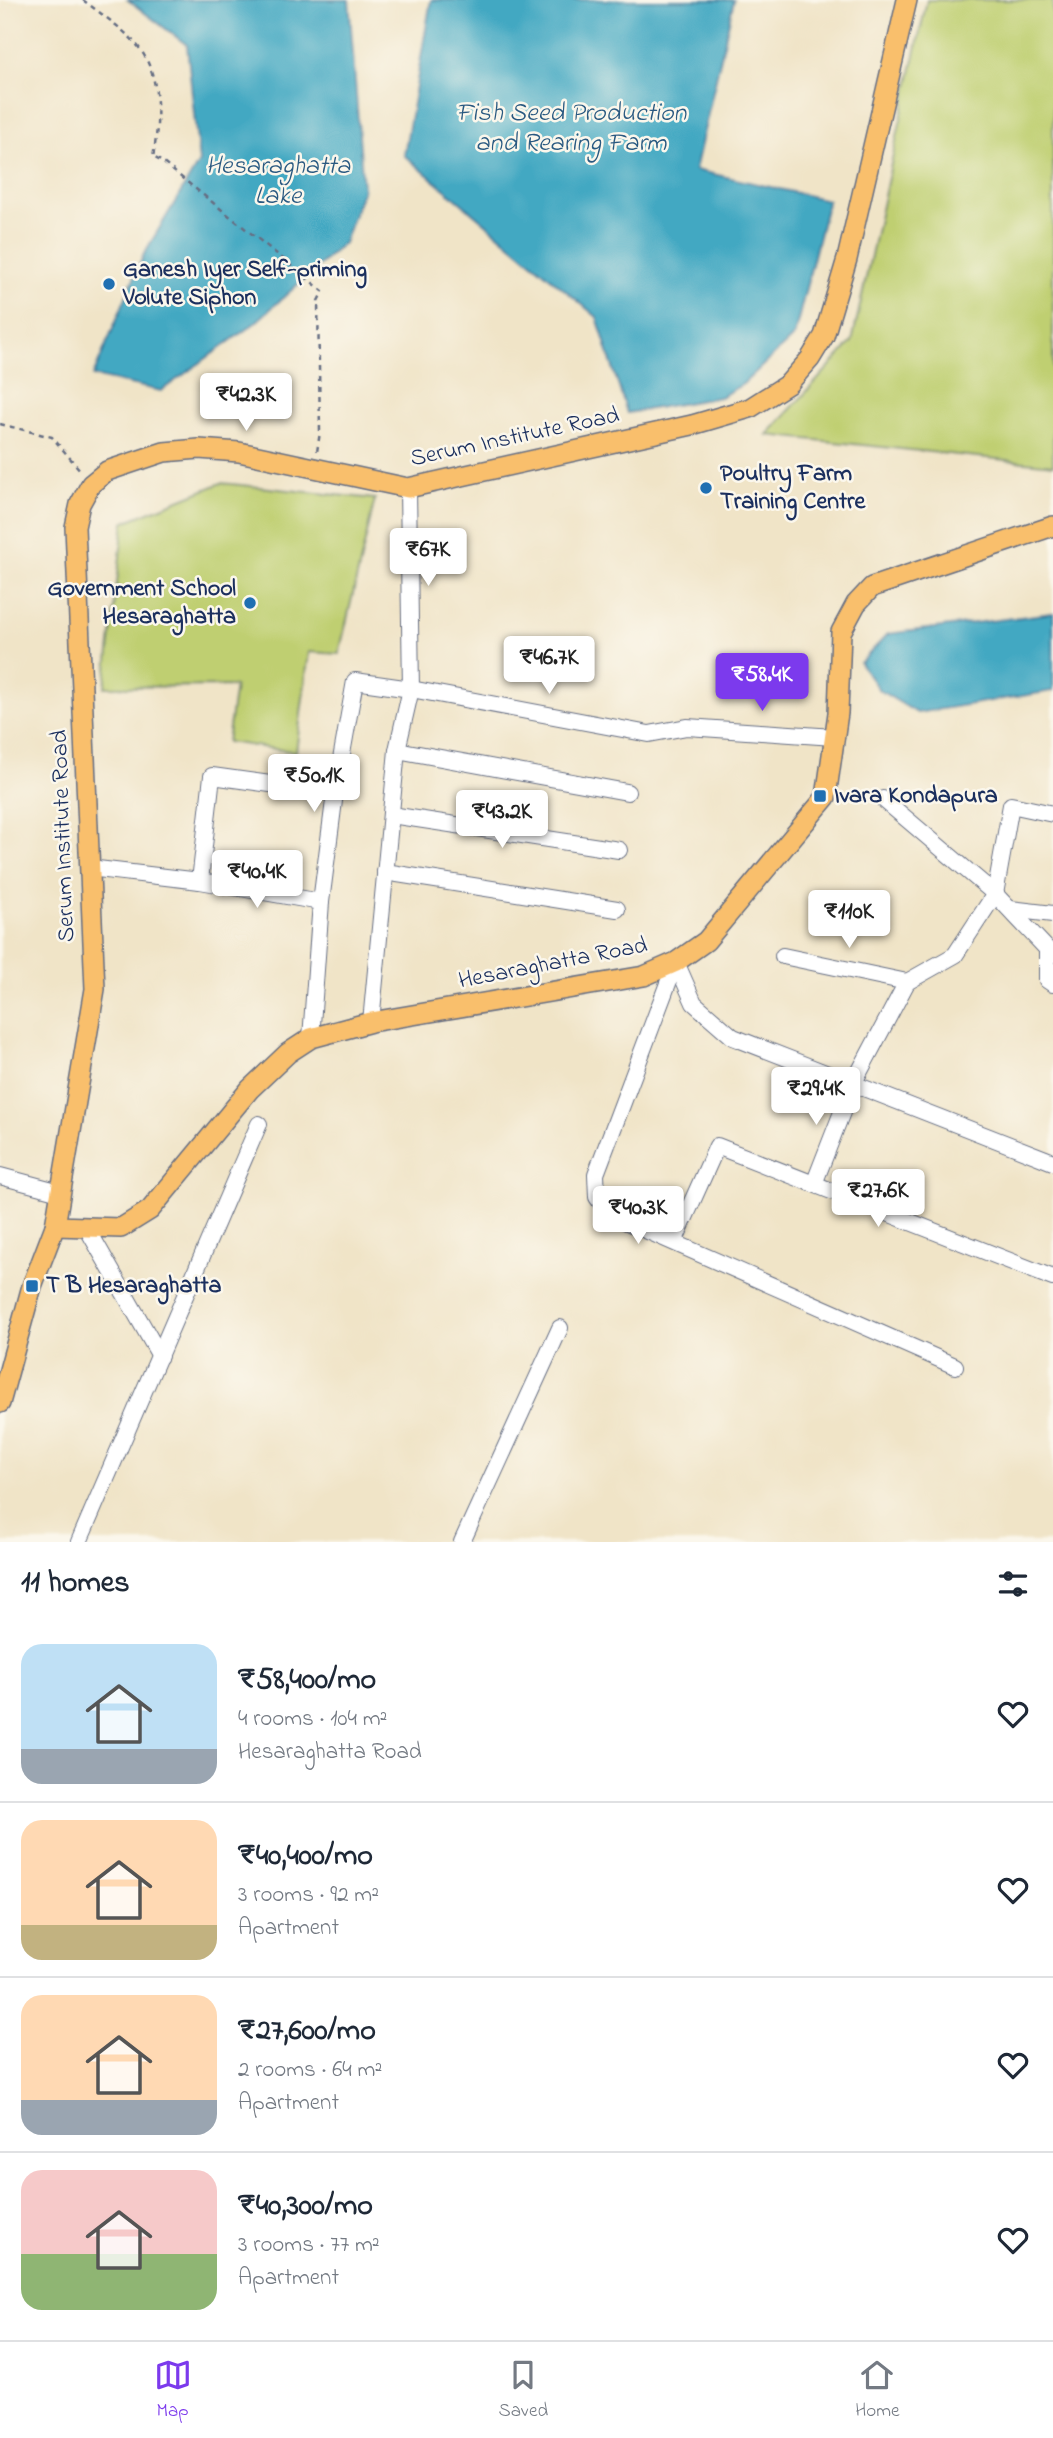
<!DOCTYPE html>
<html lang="en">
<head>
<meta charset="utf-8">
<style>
  body { margin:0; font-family:"Indie Flower",sans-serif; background:#f2f2f3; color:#1f2937; height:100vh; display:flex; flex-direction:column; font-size:26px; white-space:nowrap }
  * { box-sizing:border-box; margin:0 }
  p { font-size:23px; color:#747a83 }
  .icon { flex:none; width:38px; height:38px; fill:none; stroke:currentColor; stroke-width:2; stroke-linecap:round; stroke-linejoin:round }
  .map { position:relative; height:1542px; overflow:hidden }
  .panel { display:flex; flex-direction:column; background:#fff; flex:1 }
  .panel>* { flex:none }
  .price { position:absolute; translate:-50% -60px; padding:0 16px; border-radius:7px; background:#fff; color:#222; font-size:23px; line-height:46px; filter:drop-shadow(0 2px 4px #0008) }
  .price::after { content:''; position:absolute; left:50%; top:42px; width:21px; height:16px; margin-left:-10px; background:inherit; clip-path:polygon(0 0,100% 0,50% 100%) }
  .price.on { background:#7c3aed; color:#fff }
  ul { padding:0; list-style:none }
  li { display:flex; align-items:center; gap:21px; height:175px; padding:0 21px }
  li+li { border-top:2px solid #e0e1e3 }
  li span { display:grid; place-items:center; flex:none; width:196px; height:140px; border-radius:21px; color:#555 }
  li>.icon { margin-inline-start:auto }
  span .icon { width:84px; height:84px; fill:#fffc; stroke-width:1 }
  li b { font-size:30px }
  h2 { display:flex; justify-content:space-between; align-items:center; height:84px; padding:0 21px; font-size:30px }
  .tab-bar { display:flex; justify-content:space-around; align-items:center; height:98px; border-top:2px solid #e0e1e3; background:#fff; font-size:19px; color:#747a83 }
  .tab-bar a { display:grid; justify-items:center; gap:4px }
  .tab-bar .on { color:#7c3aed }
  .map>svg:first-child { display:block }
  .green { fill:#bfcf71; stroke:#6d7f68; stroke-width:2 }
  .water { fill:#42a8c2; stroke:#2e6c90; stroke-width:2 }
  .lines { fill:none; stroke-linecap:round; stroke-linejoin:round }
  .minor-casing { stroke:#666e83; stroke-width:18 }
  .major-casing { stroke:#666e83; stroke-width:22 }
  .path { stroke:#666e83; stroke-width:2.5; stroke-dasharray:5 5; stroke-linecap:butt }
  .minor { stroke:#fff; stroke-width:16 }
  .major { stroke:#f9bf6c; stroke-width:19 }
  .poi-dot { fill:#1f6fb2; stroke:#fbf7ec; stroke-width:2.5 }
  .labels { text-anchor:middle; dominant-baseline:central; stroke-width:5; stroke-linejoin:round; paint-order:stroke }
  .poi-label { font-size:24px; font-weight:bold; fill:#1b2f5e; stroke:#fbf7ec; text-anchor:start }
  .street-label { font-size:24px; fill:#1b2f5e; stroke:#fbf7ec }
  .water-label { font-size:26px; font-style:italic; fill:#295981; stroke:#fbf7ec }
</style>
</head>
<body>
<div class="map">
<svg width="1053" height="1542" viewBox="0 0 1053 1542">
  <rect width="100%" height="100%" fill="#fbf7ec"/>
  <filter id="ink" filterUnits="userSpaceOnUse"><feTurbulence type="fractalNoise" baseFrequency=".0143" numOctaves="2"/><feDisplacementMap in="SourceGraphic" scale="14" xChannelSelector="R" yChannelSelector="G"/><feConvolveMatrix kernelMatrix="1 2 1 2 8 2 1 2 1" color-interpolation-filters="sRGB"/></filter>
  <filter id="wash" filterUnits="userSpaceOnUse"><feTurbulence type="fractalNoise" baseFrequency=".00686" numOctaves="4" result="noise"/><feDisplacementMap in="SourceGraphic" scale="28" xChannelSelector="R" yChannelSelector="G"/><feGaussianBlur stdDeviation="1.57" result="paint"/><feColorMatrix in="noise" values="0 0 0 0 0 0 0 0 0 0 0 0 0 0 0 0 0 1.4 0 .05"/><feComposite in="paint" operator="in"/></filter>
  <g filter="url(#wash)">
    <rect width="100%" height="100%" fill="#f0e4c7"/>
    <g class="green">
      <polygon points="927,0 1053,0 1053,465 767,435 852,342"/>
      <polygon points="221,483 375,499 339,654 309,652 296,752 227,742 235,686 105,687 124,522"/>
    </g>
    <g class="water">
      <polygon points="128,0 349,0 363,189 344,243 255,323 161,391 93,376 144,254 199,162 187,45"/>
      <polygon points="431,0 734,0 695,170 828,200 794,336 743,384 720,397 627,413 597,317 404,155"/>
      <polygon points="1053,613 1053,691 917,713 879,690 860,663 888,634"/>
    </g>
  </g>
  <g filter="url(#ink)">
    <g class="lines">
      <g class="minor-casing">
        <g id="minor">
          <polyline points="397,750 627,792"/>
          <polyline points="883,799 995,894 1047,949 1047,980 1053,984"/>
          <polyline points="391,815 619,850"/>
          <polyline points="89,868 200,881 321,902"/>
          <polyline points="385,872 617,909"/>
          <polyline points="200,881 212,776 335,793"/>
          <polyline points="1010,909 1053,914"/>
          <polyline points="783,956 907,982"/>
          <polyline points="676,962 596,1174 597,1197 609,1214 955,1366"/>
          <polyline points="676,962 694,1003 733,1037 1053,1162"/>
          <polyline points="371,1022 397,750 411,689 408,488"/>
          <polyline points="311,1038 321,902 335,793 355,681 411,689 649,734 687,727 834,737"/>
          <polyline points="0,1176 60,1192"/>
          <polyline points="814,1184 853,1084 907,982 955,955 995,894 1011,805 1053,814"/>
          <polyline points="87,1228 160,1356"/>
          <polyline points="674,1242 717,1146 1053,1278"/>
          <polyline points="79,1542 259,1124"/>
          <polyline points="462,1542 560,1328"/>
        </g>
      </g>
      <g class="major-casing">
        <g id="major">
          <polyline points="55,1226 121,1228 150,1210 250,1089 288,1053 311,1038 371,1022 644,976 676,962 706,941 826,797 838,713 841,632 856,604 872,587 1053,526"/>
          <polyline points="0,1403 32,1286 55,1226 95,989 75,527 80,504 91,484 107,471 164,452 199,449 239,452 408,488 692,425 750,408 788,384 810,359 824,336 847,259 907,0"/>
        </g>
      </g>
      <g class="path">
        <path d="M83 0C102 15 132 34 144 55 161 84 159 126 153 157L161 161 323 291 318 301 320 432 317 452"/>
        <polyline points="0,424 52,437 81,471"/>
      </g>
      <use href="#minor" class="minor"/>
      <use href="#major" class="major"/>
    </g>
  </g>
  <g class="poi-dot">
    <circle cx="109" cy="284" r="7"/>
    <circle cx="706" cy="488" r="7"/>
    <circle cx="250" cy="603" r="7"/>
    <rect x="813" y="789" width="14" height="14" rx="3.5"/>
    <rect x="25" y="1279" width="14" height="14" rx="3.5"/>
  </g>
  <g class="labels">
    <g class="poi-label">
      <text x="123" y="270">Ganesh Iyer Self-priming<tspan x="123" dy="28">Volute Siphon</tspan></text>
      <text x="720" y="474">Poultry Farm<tspan x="720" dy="28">Training Centre</tspan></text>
      <text x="236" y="589" text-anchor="end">Government School<tspan x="236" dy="28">Hesaraghatta</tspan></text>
      <text x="834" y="796">Ivara Kondapura</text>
      <text x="46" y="1286">T B Hesaraghatta</text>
    </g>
    <g class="street-label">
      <text transform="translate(515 438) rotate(-12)">Serum Institute Road</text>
      <text transform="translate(64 836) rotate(-92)">Serum Institute Road</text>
      <text transform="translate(553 964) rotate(-11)">Hesaraghatta Road</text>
    </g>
    <g class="water-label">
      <text x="571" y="114">Fish Seed Production<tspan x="571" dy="30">and Rearing Farm</tspan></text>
      <text x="278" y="167">Hesaraghatta<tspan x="278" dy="30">Lake</tspan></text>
    </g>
  </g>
</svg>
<b class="price" style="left:246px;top:433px">₹42.3K</b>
<b class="price" style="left:428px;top:588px">₹67K</b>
<b class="price" style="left:549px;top:696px">₹46.7K</b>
<b class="price on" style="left:762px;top:713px">₹58.4K</b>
<b class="price" style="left:314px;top:814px">₹50.1K</b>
<b class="price" style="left:502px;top:850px">₹43.2K</b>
<b class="price" style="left:257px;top:910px">₹40.4K</b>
<b class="price" style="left:849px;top:950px">₹110K</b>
<b class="price" style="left:816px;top:1127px">₹29.4K</b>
<b class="price" style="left:878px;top:1229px">₹27.6K</b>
<b class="price" style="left:638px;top:1246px">₹40.3K</b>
</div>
<section class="panel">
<h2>11 homes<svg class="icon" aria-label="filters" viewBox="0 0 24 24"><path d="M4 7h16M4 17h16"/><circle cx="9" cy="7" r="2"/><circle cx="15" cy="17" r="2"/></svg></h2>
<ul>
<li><span style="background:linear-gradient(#bfe0f5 75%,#9aa5b1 0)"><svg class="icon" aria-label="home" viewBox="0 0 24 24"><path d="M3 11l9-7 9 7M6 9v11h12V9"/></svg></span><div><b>₹58,400/mo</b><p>4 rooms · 104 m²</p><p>Hesaraghatta Road</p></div><svg class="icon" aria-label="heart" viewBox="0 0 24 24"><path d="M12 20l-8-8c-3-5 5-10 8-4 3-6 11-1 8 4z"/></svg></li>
<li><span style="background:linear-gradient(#ffd9b3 75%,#c2b280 0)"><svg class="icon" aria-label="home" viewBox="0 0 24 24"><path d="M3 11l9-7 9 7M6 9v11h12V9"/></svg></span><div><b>₹40,400/mo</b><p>3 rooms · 92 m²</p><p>Apartment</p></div><svg class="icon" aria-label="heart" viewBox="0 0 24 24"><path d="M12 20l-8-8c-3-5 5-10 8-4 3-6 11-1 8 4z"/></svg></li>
<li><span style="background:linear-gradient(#ffd9b3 75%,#9aa5b1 0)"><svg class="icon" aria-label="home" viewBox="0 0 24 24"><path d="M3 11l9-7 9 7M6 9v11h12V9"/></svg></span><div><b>₹27,600/mo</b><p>2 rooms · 64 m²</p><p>Apartment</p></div><svg class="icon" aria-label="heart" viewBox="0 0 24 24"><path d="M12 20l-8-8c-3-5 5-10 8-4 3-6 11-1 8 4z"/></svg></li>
<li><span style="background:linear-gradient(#f6c9c9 60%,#8fb573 0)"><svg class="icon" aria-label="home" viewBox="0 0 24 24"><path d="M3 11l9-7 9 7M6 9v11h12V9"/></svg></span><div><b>₹40,300/mo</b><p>3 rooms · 77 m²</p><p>Apartment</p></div><svg class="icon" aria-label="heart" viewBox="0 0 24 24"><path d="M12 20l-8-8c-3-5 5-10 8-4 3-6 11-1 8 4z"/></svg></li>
</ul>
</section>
<nav class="tab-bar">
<a class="on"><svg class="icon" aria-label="map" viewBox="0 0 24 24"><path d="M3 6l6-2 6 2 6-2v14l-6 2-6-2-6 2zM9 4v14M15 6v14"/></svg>Map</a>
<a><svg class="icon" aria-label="saved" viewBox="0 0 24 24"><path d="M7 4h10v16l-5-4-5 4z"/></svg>Saved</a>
<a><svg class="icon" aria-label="home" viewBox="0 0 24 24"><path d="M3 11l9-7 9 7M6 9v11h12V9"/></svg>Home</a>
</nav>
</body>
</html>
